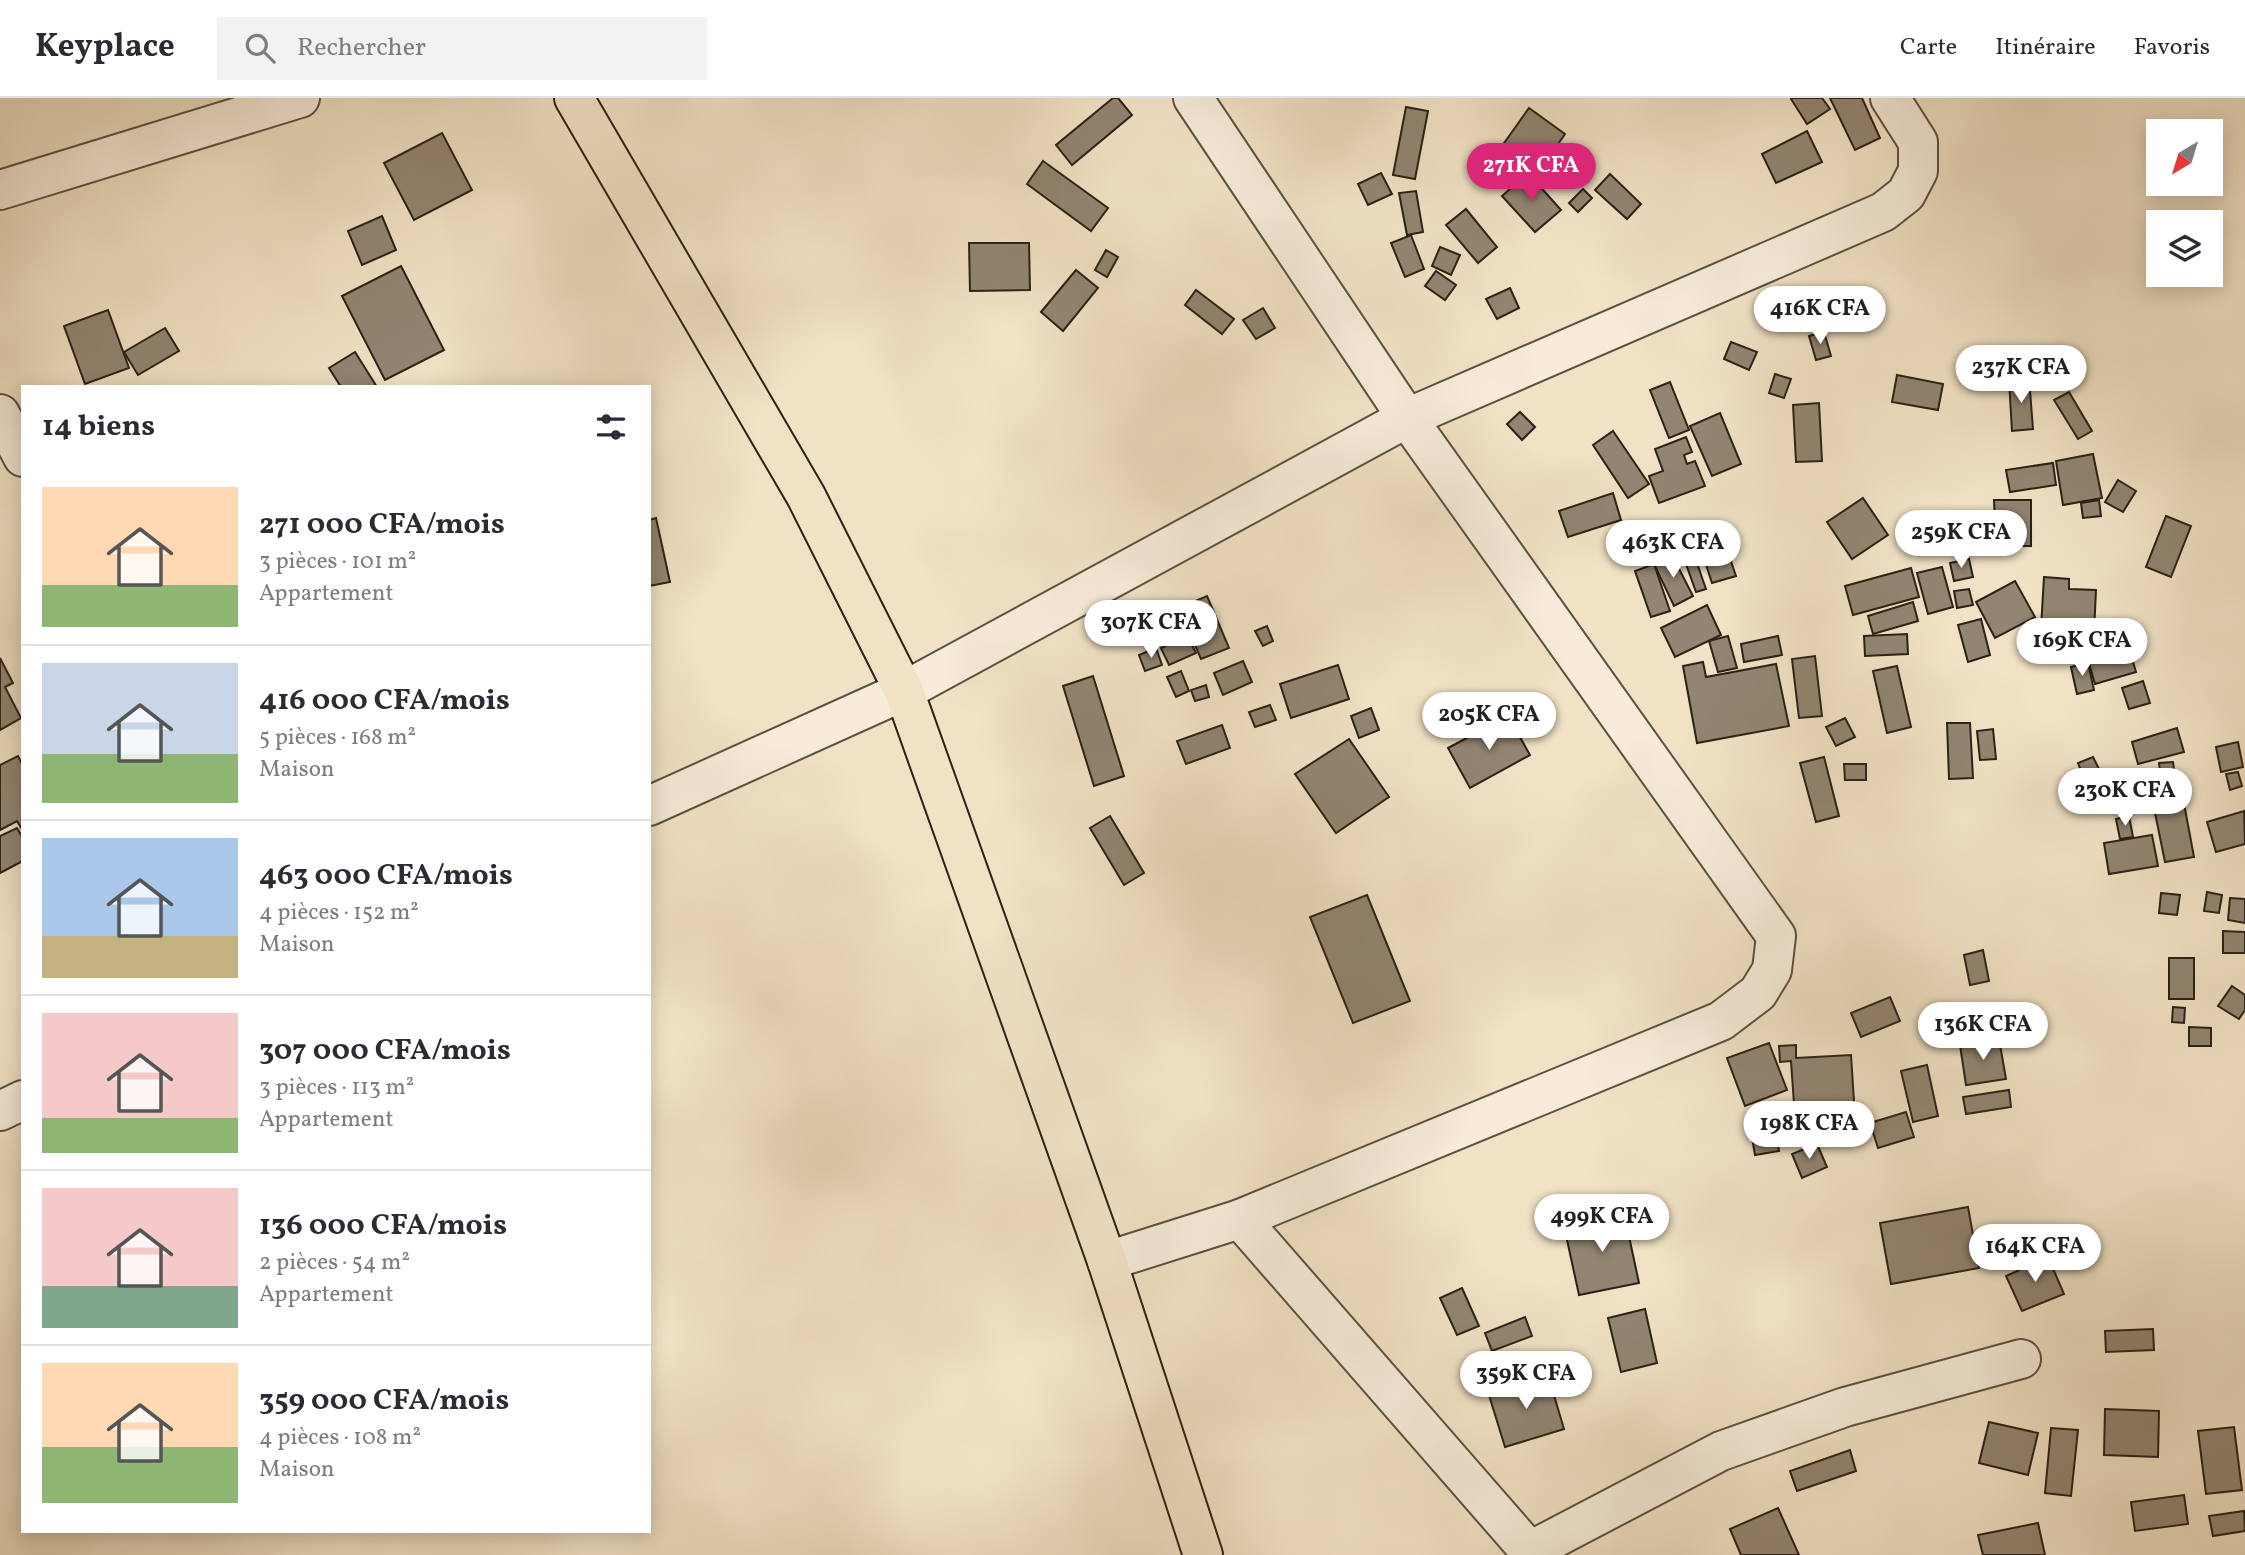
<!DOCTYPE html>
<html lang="fr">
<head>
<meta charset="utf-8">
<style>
  body { margin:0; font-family:Vollkorn,serif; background:#f2f2f3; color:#2b2b33; height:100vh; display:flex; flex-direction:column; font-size:26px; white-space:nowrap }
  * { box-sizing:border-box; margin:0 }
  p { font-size:23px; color:#7c7c81 }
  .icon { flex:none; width:38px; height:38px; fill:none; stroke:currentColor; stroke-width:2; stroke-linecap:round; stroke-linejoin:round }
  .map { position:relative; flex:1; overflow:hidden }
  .drawer { position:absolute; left:21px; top:287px; width:630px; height:1148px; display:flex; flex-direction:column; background:#fff; border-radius:0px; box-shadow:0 4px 18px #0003 }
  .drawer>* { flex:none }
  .needle { width:46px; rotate:218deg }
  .controls { position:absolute; left:2146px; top:21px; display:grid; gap:14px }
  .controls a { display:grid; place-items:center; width:77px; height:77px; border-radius:0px; background:#fff; box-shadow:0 4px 18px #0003; font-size:35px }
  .price { position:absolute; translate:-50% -60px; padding:0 16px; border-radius:24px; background:#fff; color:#222; font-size:23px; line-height:46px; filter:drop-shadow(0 2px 4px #0008) }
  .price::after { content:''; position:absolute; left:50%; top:42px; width:21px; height:16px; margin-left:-10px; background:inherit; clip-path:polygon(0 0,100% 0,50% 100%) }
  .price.selected { background:#db2777; color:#fff }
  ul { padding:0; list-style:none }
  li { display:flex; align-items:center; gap:21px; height:175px; padding:0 21px }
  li+li { border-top:2px solid #e1e1e2 }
  li span { display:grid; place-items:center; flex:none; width:196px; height:140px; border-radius:0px; color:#555 }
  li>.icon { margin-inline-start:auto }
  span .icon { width:84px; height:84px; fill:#fffc; stroke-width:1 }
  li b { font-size:30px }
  h2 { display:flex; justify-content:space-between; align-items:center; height:84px; padding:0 21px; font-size:30px }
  header { display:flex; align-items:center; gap:42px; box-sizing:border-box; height:98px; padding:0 35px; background:#fff; border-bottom:2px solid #e1e1e2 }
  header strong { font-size:33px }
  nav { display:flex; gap:38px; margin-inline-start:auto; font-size:24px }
  .search { width:490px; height:63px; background:#f2f2f3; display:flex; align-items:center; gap:18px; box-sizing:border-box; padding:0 24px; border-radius:0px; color:#7c7c81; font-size:26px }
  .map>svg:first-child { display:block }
  .building { fill:#928571; stroke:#2b2116; stroke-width:2 }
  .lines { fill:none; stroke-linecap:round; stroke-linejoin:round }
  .minor-casing { stroke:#5c5142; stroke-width:42 }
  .highway-casing { stroke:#2b2116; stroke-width:42 }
  .minor { stroke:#f6ecd9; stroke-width:38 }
  .highway { stroke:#f1e2c5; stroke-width:38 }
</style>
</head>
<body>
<header>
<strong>Keyplace</strong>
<div class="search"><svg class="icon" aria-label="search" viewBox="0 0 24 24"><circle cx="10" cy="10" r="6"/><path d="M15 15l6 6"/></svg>Rechercher</div>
<nav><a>Carte</a><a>Itinéraire</a><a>Favoris</a></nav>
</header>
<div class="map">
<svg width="2245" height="1457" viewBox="0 0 2245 1457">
  <rect width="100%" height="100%" fill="#f1e2c5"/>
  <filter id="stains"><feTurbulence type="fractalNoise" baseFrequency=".00286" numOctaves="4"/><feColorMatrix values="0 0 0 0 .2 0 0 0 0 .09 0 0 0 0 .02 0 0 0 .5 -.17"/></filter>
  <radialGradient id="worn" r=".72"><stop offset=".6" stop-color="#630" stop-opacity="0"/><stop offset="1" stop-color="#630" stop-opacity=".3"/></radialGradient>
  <g class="building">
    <polygon points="1113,0 1118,0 1132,17 1072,67 1056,47"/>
    <polygon points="1793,0 1822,0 1830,11 1807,26 1791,1"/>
    <polygon points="1830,0 1862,0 1880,40 1855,52"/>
    <polygon points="1406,9 1428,13 1415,81 1393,77"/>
    <polygon points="1529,10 1565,36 1539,74 1502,48"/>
    <polygon points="1807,33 1822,64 1776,85 1762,56"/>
    <polygon points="442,35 472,92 414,122 384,65"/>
    <polygon points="1043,63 1108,110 1091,133 1027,86"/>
    <polygon points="1381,75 1392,96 1368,107 1358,86"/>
    <polygon points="1528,75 1561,112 1535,134 1502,98"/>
    <polygon points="1610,76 1641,106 1627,121 1595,92"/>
    <polygon points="1583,91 1592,100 1578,114 1569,105"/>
    <polygon points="1416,93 1423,134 1407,137 1399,95"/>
    <polygon points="1466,111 1497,149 1478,165 1446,127"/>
    <polygon points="382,118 396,152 362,167 348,133"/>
    <polygon points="1411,137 1424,171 1405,179 1391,145"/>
    <polygon points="969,145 1029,145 1030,192 970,193"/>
    <polygon points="1440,149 1460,157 1451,177 1432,168"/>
    <polygon points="1106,152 1118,159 1107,179 1095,172"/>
    <polygon points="401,168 444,252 385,282 342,198"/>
    <polygon points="1076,172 1098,190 1063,233 1041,214"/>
    <polygon points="1436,173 1456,187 1445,202 1425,188"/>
    <polygon points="1510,190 1519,210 1497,221 1486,201"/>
    <polygon points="1196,192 1234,221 1222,236 1185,207"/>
    <polygon points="1263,210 1275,230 1256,241 1243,222"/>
    <polygon points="108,212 129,270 85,286 64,228"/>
    <polygon points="165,230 179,253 138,277 124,254"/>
    <polygon points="1824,234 1831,258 1816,262 1809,238"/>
    <polygon points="1731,244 1757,254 1749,272 1724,261"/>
    <polygon points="355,254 377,289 341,289 329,270"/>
    <polygon points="1775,276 1791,281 1784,300 1769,295"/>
    <polygon points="1897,277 1943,286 1938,312 1892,304"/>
    <polygon points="2029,280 2033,331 2012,333 2009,282"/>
    <polygon points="1670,284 1689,332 1669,340 1650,292"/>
    <polygon points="2069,294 2092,333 2078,341 2054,302"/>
    <polygon points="1819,305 1822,363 1796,364 1793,307"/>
    <polygon points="1520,314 1535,329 1522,342 1507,326"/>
    <polygon points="1720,315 1741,366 1712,378 1690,328"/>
    <polygon points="1613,333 1649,386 1628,400 1593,347"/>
    <polygon points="1686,339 1692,354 1684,357 1687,366 1695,363 1705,388 1659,405 1649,378 1663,373 1655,351"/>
    <polygon points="2093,356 2102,400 2063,407 2056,363"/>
    <polygon points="2053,365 2056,387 2010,394 2006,372"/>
    <polygon points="2118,382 2136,393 2123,414 2105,404"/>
    <polygon points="1613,395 1621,422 1568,439 1559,413"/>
    <polygon points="1863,400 1888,437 1852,461 1827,424"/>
    <polygon points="1994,402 2031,402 2031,448 1996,448"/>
    <polygon points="2099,402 2101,418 2083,420 2081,405"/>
    <polygon points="2166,418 2191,428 2171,479 2146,469"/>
    <polygon points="656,420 670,484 649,488 649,422"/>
    <polygon points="1720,431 1736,478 1712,485 1697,439"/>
    <polygon points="1691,448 1706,491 1696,494 1681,452"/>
    <polygon points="1672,457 1693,498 1674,508 1654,466"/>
    <polygon points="1969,461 1973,479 1954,483 1950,465"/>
    <polygon points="1654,466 1670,513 1651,519 1635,473"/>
    <polygon points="1942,469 1953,509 1928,516 1917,475"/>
    <polygon points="1911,470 1919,499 1853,517 1845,488"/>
    <polygon points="2044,479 2069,481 2069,491 2096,492 2094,534 2041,530"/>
    <polygon points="2015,483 2035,519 1995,540 1976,504"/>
    <polygon points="1969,491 1973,507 1957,510 1954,493"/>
    <polygon points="1207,498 1229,550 1201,561 1179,510"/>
    <polygon points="1913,504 1918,523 1873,536 1868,518"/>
    <polygon points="1707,507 1721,537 1675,559 1661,530"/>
    <polygon points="1981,521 1990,557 1968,564 1958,527"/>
    <polygon points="2122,527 2136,574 2095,586 2081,538"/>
    <polygon points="1267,528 1273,543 1263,548 1255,533"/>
    <polygon points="1907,536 1908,556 1865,558 1864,538"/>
    <polygon points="1187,538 1196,555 1169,567 1161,550"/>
    <polygon points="1728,538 1737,570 1718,574 1709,543"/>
    <polygon points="1778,538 1782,557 1744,564 1741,546"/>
    <polygon points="1156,550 1162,567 1145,573 1139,557"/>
    <polygon points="1815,558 1822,618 1799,620 1792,561"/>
    <polygon points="0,560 13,585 5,589 21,620 0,632"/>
    <polygon points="1243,563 1252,584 1223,597 1214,575"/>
    <polygon points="1703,564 1706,579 1776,566 1789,628 1697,645 1683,568"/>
    <polygon points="2088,565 2094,592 2077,596 2071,569"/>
    <polygon points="1338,567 1349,601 1291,620 1280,586"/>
    <polygon points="1897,568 1911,629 1887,635 1873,573"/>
    <polygon points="1181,573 1189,593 1176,599 1167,579"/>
    <polygon points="1093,578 1124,678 1094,688 1063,588"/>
    <polygon points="2143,583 2150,605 2129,611 2122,590"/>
    <polygon points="1206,587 1209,599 1195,603 1191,592"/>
    <polygon points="1270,607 1276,622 1255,629 1249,614"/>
    <polygon points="1371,610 1379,632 1359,640 1351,618"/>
    <polygon points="1508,618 1530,657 1470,690 1448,650"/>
    <polygon points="1845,620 1855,639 1836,648 1826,629"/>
    <polygon points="1947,625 1970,625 1973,680 1949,681"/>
    <polygon points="1222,627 1230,650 1186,666 1177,643"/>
    <polygon points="2177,630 2184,654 2138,666 2132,644"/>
    <polygon points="1993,631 1996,661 1980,662 1977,633"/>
    <polygon points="1349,641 1389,699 1336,735 1295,676"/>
    <polygon points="2238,644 2243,669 2221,674 2216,649"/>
    <polygon points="18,658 23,668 23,733 17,723 0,732 0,667"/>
    <polygon points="1824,659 1839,718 1816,724 1800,665"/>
    <polygon points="2093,659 2100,673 2084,680 2078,665"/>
    <polygon points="2173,664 2175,681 2161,682 2159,665"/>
    <polygon points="1844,666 1866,666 1866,682 1845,682"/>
    <polygon points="2238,674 2242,688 2230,692 2226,676"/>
    <polygon points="2183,700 2194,759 2165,764 2153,705"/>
    <polygon points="2244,713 2245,746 2216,754 2207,724"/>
    <polygon points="1110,718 1144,775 1124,787 1090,730"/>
    <polygon points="2129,718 2133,739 2120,741 2116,721"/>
    <polygon points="17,730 23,740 23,763 0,775 0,738"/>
    <polygon points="2152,737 2158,768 2109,776 2104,745"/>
    <polygon points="2207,794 2222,797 2219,815 2204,813"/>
    <polygon points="2161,795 2180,797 2177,817 2159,815"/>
    <polygon points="1367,797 1410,903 1353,925 1310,819"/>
    <polygon points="2230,800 2245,801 2245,825 2228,822"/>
    <polygon points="2223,833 2245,834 2245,855 2223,855"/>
    <polygon points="1983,852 1989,883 1970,887 1964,857"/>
    <rect x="2169" y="860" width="25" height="41"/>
    <polygon points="2232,888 2245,897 2245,912 2239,921 2218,908"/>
    <polygon points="1890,899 1900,923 1861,939 1851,915"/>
    <polygon points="2173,909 2185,910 2184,925 2172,924"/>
    <polygon points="1984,920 1990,936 1971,943 1965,928"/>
    <polygon points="2189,929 2211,930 2211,948 2189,948"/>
    <polygon points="1999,941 2006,981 1966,987 1960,947"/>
    <polygon points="1769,945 1787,992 1745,1008 1727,960"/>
    <polygon points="1796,947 1796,960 1851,957 1855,1019 1817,1022 1816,1005 1794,1006 1791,963 1780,964 1779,948"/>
    <polygon points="1927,967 1938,1018 1913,1024 1901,973"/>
    <polygon points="2009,992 2011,1009 1966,1016 1963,999"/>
    <polygon points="1906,1014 1914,1039 1878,1050 1870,1025"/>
    <polygon points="1840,1023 1842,1034 1824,1037 1822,1026"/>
    <polygon points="1774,1024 1779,1053 1755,1057 1750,1028"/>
    <polygon points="1817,1046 1827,1069 1802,1080 1792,1056"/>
    <polygon points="1968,1109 1979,1170 1891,1186 1880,1125"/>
    <polygon points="1624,1115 1639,1185 1579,1197 1564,1128"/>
    <polygon points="2048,1159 2064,1196 2022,1213 2006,1178"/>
    <polygon points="1462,1190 1479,1228 1457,1237 1440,1200"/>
    <polygon points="1645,1211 1657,1265 1621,1274 1608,1220"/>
    <polygon points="1525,1219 1532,1238 1492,1253 1485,1235"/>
    <polygon points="2153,1231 2154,1252 2106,1254 2105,1233"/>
    <polygon points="1548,1277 1564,1331 1505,1349 1488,1294"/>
    <polygon points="2105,1311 2159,1313 2158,1359 2104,1357"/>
    <polygon points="1989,1324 2038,1335 2028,1377 1979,1365"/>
    <polygon points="2234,1329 2242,1392 2206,1396 2198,1333"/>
    <polygon points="2051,1330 2078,1332 2071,1398 2045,1395"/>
    <polygon points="1850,1352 1856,1373 1797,1393 1790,1373"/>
    <polygon points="2184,1397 2188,1426 2135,1433 2131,1404"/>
    <polygon points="1778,1410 1799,1457 1741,1457 1730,1431"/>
    <polygon points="2244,1413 2245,1433 2213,1438 2209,1418"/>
    <polygon points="2038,1425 2045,1457 1983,1457 1978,1437"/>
  </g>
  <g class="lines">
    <g class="minor-casing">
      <g id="minor">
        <polyline points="0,92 300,0"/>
        <polyline points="0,316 23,359"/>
        <polyline points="649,708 904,593 1407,320 1883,114 1906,96 1918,73 1918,44 1890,0"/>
        <polyline points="0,1013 23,1002"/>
        <polyline points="1240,1121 1533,1457"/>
        <polyline points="1107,1163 1240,1121 1721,923 1758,895 1772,872 1776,838 1407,320 1193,0"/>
        <polyline points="1530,1453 1721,1353 1845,1309 2021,1261"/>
      </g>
    </g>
    <g class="highway-casing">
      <polyline id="highway" points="574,0 806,398 904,593 1107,1163 1203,1457"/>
    </g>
    <use href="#minor" class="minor"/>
    <use href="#highway" class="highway"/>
  </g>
  <rect width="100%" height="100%" filter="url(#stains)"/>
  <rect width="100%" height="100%" fill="url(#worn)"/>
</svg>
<div class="controls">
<a><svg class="needle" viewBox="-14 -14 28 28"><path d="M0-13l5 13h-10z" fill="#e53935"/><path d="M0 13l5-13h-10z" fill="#7c7c81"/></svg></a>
<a><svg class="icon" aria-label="layers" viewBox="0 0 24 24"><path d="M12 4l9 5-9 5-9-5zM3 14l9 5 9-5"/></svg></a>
</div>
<b class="price selected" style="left:1531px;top:105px">271K CFA</b>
<b class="price" style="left:1820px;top:248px">416K CFA</b>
<b class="price" style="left:2021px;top:307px">237K CFA</b>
<b class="price" style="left:1961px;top:472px">259K CFA</b>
<b class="price" style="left:1673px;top:482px">463K CFA</b>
<b class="price" style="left:1151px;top:562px">307K CFA</b>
<b class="price" style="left:2082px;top:580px">169K CFA</b>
<b class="price" style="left:1489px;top:654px">205K CFA</b>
<b class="price" style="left:2125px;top:730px">230K CFA</b>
<b class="price" style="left:1983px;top:964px">136K CFA</b>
<b class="price" style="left:1809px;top:1063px">198K CFA</b>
<b class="price" style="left:1602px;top:1156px">499K CFA</b>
<b class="price" style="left:2035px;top:1186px">164K CFA</b>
<b class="price" style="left:1526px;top:1313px">359K CFA</b>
<section class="drawer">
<h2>14 biens<svg class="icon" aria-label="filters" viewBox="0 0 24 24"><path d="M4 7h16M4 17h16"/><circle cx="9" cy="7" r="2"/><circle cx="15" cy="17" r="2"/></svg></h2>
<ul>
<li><span style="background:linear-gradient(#ffd9b3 70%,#8fb573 0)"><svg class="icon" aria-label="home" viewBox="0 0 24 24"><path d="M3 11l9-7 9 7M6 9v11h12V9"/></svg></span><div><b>271 000 CFA/mois</b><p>3 pièces · 101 m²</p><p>Appartement</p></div></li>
<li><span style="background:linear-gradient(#c9d6e8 65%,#8fb573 0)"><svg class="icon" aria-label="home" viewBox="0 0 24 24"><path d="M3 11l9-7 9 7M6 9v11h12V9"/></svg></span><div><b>416 000 CFA/mois</b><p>5 pièces · 168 m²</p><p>Maison</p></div></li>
<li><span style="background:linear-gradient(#a9c7e8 70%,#c2b280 0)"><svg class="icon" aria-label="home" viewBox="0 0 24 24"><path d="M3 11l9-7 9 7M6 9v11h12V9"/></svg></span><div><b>463 000 CFA/mois</b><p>4 pièces · 152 m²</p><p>Maison</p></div></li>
<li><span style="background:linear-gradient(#f6c9c9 75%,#8fb573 0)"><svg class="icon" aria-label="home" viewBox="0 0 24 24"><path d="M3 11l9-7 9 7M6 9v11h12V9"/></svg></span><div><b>307 000 CFA/mois</b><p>3 pièces · 113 m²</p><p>Appartement</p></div></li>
<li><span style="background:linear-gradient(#f6c9c9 70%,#7fa58c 0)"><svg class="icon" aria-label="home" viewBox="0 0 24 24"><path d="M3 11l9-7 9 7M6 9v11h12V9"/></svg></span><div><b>136 000 CFA/mois</b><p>2 pièces · 54 m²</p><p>Appartement</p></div></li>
<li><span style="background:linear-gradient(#ffd9b3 60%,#8fb573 0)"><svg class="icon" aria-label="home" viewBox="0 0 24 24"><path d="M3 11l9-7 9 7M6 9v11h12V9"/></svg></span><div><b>359 000 CFA/mois</b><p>4 pièces · 108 m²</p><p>Maison</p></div></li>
</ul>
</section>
</div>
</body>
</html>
